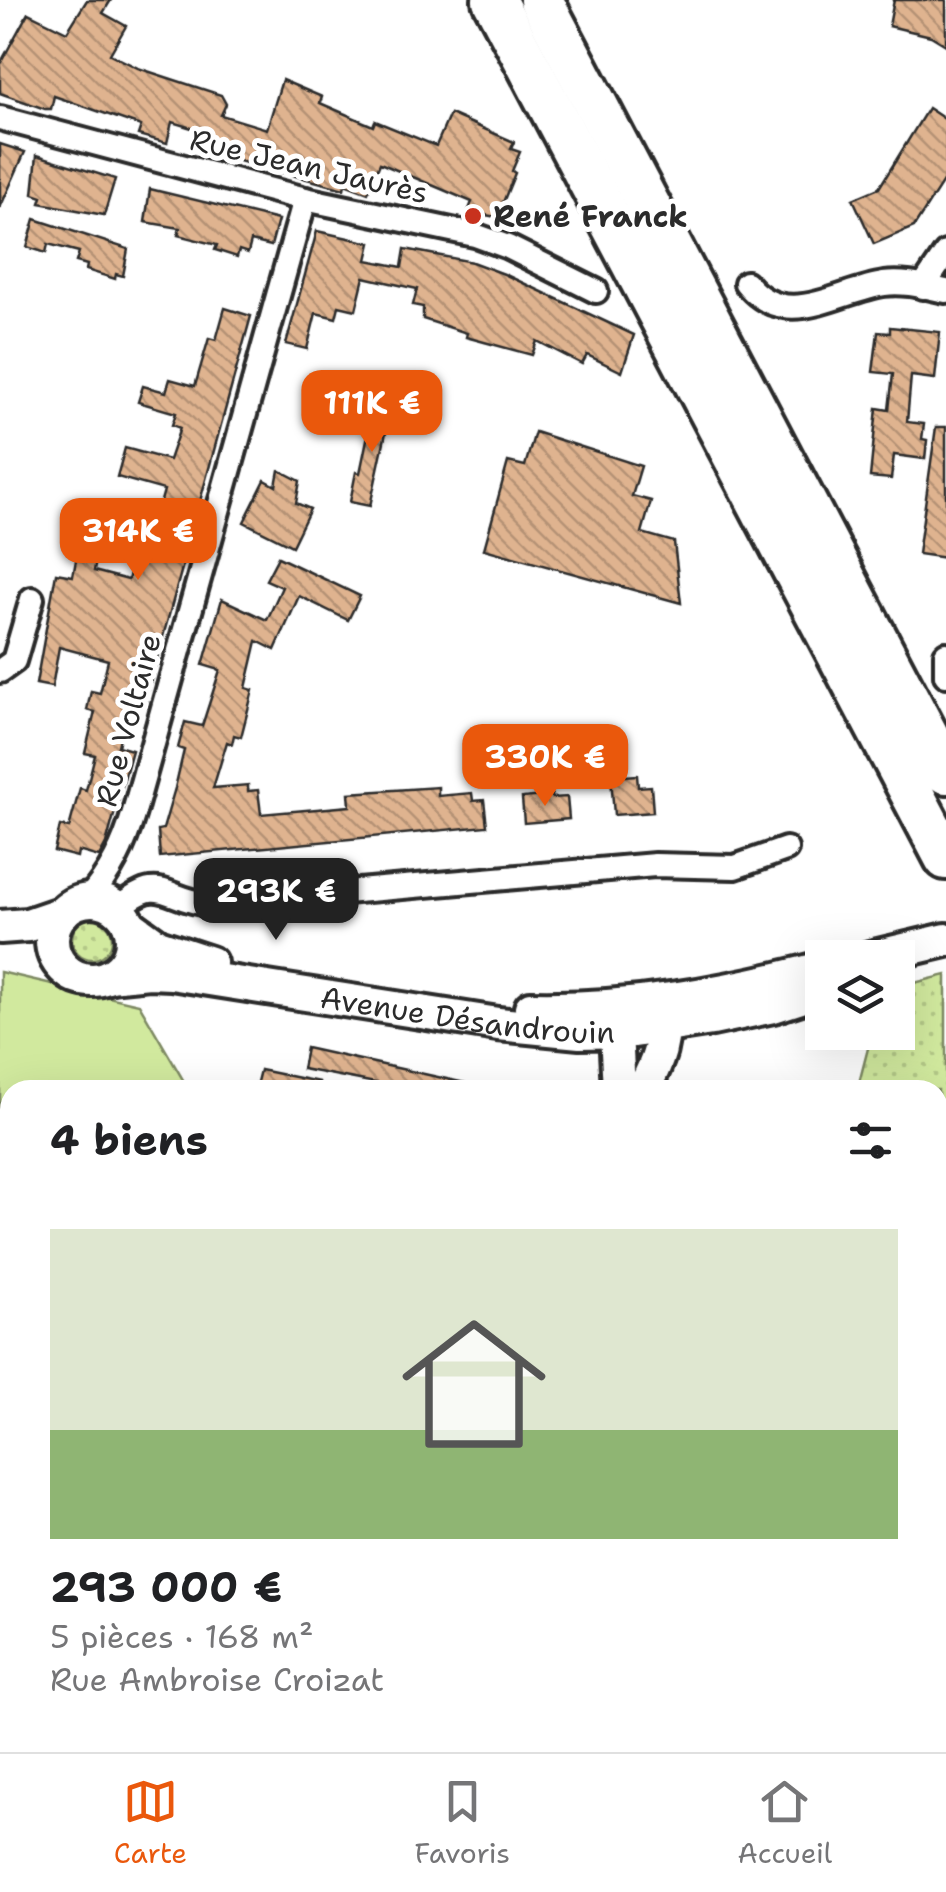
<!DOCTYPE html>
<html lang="fr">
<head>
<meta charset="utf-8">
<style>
  body { margin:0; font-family:"Shantell Sans",sans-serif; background:#f2f2f2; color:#202124; height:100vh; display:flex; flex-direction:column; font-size:38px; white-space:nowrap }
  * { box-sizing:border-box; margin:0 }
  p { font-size:32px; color:#757577 }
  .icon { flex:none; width:55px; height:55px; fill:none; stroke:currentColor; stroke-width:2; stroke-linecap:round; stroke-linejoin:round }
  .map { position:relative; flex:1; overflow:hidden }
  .sheet { position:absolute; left:0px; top:1080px; width:948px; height:672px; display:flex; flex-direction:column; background:#fff; border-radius:30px 30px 0 0; box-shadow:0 10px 40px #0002 }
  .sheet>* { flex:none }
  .tools { position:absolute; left:805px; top:940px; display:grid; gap:20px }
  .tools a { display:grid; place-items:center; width:110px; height:110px; border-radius:0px; background:#fff; box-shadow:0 10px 40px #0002; font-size:50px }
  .price { position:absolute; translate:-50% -85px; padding:0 22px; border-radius:20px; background:#ea580c; color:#fff; font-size:32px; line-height:65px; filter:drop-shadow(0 2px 5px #0008) }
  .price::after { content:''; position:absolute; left:50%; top:60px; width:30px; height:22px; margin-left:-15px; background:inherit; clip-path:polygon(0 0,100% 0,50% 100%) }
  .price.active { background:#222; color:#fff }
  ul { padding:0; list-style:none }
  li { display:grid; align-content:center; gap:20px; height:530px; padding:0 50px }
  li span { display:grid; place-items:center; height:310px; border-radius:0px; color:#555 }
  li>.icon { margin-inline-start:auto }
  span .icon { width:180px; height:180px; fill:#fffc; stroke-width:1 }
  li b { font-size:42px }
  h2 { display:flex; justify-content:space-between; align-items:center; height:120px; padding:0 50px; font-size:42px }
  .dock { display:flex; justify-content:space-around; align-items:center; height:140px; border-top:2px solid #e0e0e0; background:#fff; font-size:28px; color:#757577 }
  .dock a { display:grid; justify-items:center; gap:5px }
  .dock .active { color:#ea580c }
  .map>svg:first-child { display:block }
  .grass { fill:url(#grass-dots); stroke:#7e8a64; stroke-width:2.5 }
  .forest { fill:url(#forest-crowns); stroke:#7e8a64; stroke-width:2.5 }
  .garden { fill:url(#garden-furrows); stroke:#7e8a64; stroke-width:2.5 }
  .pitch { fill:#d1e99e; stroke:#7e8a64; stroke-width:2.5 }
  .building { fill:url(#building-back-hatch); stroke:#2b2b2b; stroke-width:2.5 }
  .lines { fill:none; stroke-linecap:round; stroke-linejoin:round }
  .minor-casing { stroke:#2b2b2b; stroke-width:30 }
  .secondary-casing { stroke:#2b2b2b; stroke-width:40 }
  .motorway-casing { stroke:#2b2b2b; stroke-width:50 }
  .minor { stroke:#fff; stroke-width:22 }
  .secondary { stroke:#fff; stroke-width:32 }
  .motorway { stroke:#fff; stroke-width:42 }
  .poi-dot { fill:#c8321e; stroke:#fff; stroke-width:4 }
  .labels { text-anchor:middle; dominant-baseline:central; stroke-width:10; stroke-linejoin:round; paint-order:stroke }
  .street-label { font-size:30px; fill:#2b2b2b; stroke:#fff }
  .poi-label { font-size:30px; font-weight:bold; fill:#2b2b2b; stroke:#fff; text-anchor:start }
</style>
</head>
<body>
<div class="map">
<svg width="946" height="1752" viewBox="0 0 946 1752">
  <defs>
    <pattern id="grass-dots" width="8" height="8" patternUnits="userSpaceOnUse" patternTransform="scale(2.5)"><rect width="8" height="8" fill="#d1e99e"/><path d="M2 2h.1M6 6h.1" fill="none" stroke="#b4c888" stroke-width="1.8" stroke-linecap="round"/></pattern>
    <pattern id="forest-crowns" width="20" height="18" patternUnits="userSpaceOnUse" patternTransform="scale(2.5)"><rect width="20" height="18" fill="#d1e99e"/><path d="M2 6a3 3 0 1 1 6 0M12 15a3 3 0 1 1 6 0" fill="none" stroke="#b4c888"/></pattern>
    <pattern id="garden-furrows" width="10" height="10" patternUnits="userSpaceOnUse" patternTransform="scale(2.5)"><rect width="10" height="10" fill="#d1e99e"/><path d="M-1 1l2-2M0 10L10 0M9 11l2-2" fill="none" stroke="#b4c888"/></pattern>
    <pattern id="building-back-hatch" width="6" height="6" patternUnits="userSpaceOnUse" patternTransform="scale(2.5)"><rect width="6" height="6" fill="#dfb38f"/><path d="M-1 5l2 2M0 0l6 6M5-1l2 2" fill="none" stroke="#b59275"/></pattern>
  </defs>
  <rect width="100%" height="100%" fill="#fff"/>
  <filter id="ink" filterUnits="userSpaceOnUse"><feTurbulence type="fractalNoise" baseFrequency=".01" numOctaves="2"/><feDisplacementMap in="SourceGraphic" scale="20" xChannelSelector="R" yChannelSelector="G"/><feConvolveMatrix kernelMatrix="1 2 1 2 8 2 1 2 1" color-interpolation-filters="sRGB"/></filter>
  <g filter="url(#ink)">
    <g class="grass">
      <circle cx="92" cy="939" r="20"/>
      <polygon points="946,975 946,1117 938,1113 938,1090 876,1090 859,1083 872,1033 898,1032 898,987"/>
    </g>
    <polygon class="forest" points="28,1743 451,1742 451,1743 449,1752 26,1752"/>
    <polygon class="garden" points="946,1145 946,1492 938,1493 938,1148"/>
    <polygon class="pitch" points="0,972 139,1004 189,1090 10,1090 10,1742 28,1743 26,1752 0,1752"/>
    <g class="building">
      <polygon points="87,0 111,0 103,13 126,26 110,54 138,68 221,95 226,104 221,115 267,129 282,80 322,97 320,103 373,126 375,121 436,146 450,114 514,142 511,149 520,152 512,171 515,173 497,217 468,212 472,202 380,163 368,193 345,184 344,189 202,151 205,132 172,122 167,143 138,135 141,126 54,96 51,109 45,109 0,93 0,64 28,13 67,32"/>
      <polygon points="894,0 946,0 946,45 931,36 889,26"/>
      <polygon points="928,108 946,120 946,177 914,227 874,244 853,199 879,188"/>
      <polygon points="0,144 25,152 0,208"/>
      <polygon points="37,155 115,179 104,215 40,203 42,197 33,194"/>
      <polygon points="150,189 278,220 271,246 251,241 248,253 239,250 237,257 215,250 217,245 178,235 180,228 145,222"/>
      <polygon points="35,219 128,249 123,276 116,274 115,279 86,270 87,265 76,262 79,252 48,244 46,253 27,247"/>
      <polygon points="317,231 371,243 367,260 402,267 405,249 472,262 504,274 634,335 622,372 587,355 582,364 537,341 532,355 466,337 467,333 423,319 423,307 413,305 417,289 364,277 356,310 339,306 336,318 316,313 307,349 286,344"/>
      <polygon points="225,308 251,316 192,530 183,527 174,558 184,561 144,705 128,701 118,746 132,750 106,844 99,857 78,851 77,857 54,851 60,826 69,828 80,788 86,790 95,755 85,753 95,712 87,710 91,691 100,693 108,660 59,647 52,687 36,684 56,573 73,576 81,534 100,539 94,571 128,580 145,520 155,523 164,490 117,477 125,448 169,460 180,428 172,425 176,413 138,402 143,386 166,392 170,379 195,386 209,338 216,340"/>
      <polygon points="890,327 940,332 935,379 911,376 907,422 924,424 922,439 927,440 925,459 894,455 891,479 870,477 877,408 889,410 893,374 873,372 878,332 890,333"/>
      <polygon points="375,401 392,405 370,506 350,502 356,472 360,473"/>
      <polygon points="936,427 946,427 946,558 918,554"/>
      <polygon points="535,432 641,466 632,496 651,501 642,533 674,542 681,603 484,549 508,462 525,466"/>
      <polygon points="279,470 300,481 296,503 310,509 292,546 244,522 265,480 276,486"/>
      <polygon points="278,557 360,596 348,620 299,596 275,650 257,641 246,688 253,690 241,737 234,735 232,744 227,742 213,788 248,785 248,791 258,790 261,814 350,806 349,793 438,787 438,796 472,793 473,801 484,800 487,826 160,857 158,830 163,829 175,788 184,750 178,748 185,722 202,726 220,670 203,665 222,599 267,620 282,587 266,580"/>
      <polygon points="637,775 638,787 651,786 653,812 614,815 611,777"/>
      <polygon points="552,795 552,798 567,797 569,819 524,823 522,798"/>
      <polygon points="306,1048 465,1083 464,1090 412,1090 302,1069"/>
      <polygon points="260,1070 319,1082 318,1090 255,1090"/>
    </g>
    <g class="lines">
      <g class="minor-casing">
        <g id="minor">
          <polyline points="0,118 305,199 475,235 508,247 596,291"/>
          <path d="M746 283C785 332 837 291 884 284 904 281 926 287 946 291"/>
          <polyline points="923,287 946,253"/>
          <polyline points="946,654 946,675"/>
          <polyline points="0,671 14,661 32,599"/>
          <path d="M87 900C111 873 124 846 134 812L305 199"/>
          <path d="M118 909C162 871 163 900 209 904L655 865 735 867 786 849"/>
          <polyline points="938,1517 946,1516"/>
          <polyline points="850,1742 851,1752"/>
        </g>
      </g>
      <g class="secondary-casing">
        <g id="secondary">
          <circle cx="92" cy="940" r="40"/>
          <polyline points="129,925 158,946 210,963"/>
          <polyline points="0,927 28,925 63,913"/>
          <polyline points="870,958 946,940"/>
          <path id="s1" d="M109 976 149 972 171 973 498 1024 580 1032 634 1031 712 1019 773 1006 822 990"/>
          <path d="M531 1008C632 1010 725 993 822 968"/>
          <polyline points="619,1090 616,1032 621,1011"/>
          <path d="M643 1090C657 1063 668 1039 660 1009"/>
          <polyline points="482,1752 485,1742"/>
        </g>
      </g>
      <g class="motorway-casing">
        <g id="motorway">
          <polyline points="494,0 946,858"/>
          <polyline points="541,0 946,772"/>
        </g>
      </g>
      <use href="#minor" class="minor"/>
      <use href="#secondary" class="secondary"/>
      <use href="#motorway" class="motorway"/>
    </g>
  </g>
  <circle class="poi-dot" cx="473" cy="216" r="10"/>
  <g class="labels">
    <g class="street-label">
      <text transform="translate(309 166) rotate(13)">Rue Jean Jaurès</text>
      <text transform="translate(128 720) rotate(-75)">Rue Voltaire</text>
      <text stroke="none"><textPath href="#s1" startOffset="362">Avenue Désandrouin</textPath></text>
    </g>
    <g class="poi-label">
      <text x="493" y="216">René Franck</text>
    </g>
  </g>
</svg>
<div class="tools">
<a><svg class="icon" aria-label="layers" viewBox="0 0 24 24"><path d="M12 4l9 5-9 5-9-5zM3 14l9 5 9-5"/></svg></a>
</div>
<b class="price" style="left:372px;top:455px">111K €</b>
<b class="price" style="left:138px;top:583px">314K €</b>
<b class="price" style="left:545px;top:809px">330K €</b>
<b class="price active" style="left:276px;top:943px">293K €</b>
<section class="sheet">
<h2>4 biens<svg class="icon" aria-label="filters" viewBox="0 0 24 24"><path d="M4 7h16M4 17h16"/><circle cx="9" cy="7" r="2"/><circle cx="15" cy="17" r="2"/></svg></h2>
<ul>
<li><span style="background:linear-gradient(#dfe7d0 65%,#8fb573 0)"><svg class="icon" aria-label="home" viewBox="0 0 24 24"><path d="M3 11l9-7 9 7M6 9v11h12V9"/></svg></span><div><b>293 000 €</b><p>5 pièces · 168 m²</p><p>Rue Ambroise Croizat</p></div></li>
</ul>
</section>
</div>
<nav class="dock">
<a class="active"><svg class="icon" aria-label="map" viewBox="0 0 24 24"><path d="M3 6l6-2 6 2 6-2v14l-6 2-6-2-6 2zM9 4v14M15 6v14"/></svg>Carte</a>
<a><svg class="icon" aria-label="saved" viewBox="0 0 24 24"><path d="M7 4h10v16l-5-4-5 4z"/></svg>Favoris</a>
<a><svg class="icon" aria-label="home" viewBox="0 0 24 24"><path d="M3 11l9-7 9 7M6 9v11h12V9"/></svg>Accueil</a>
</nav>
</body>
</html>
